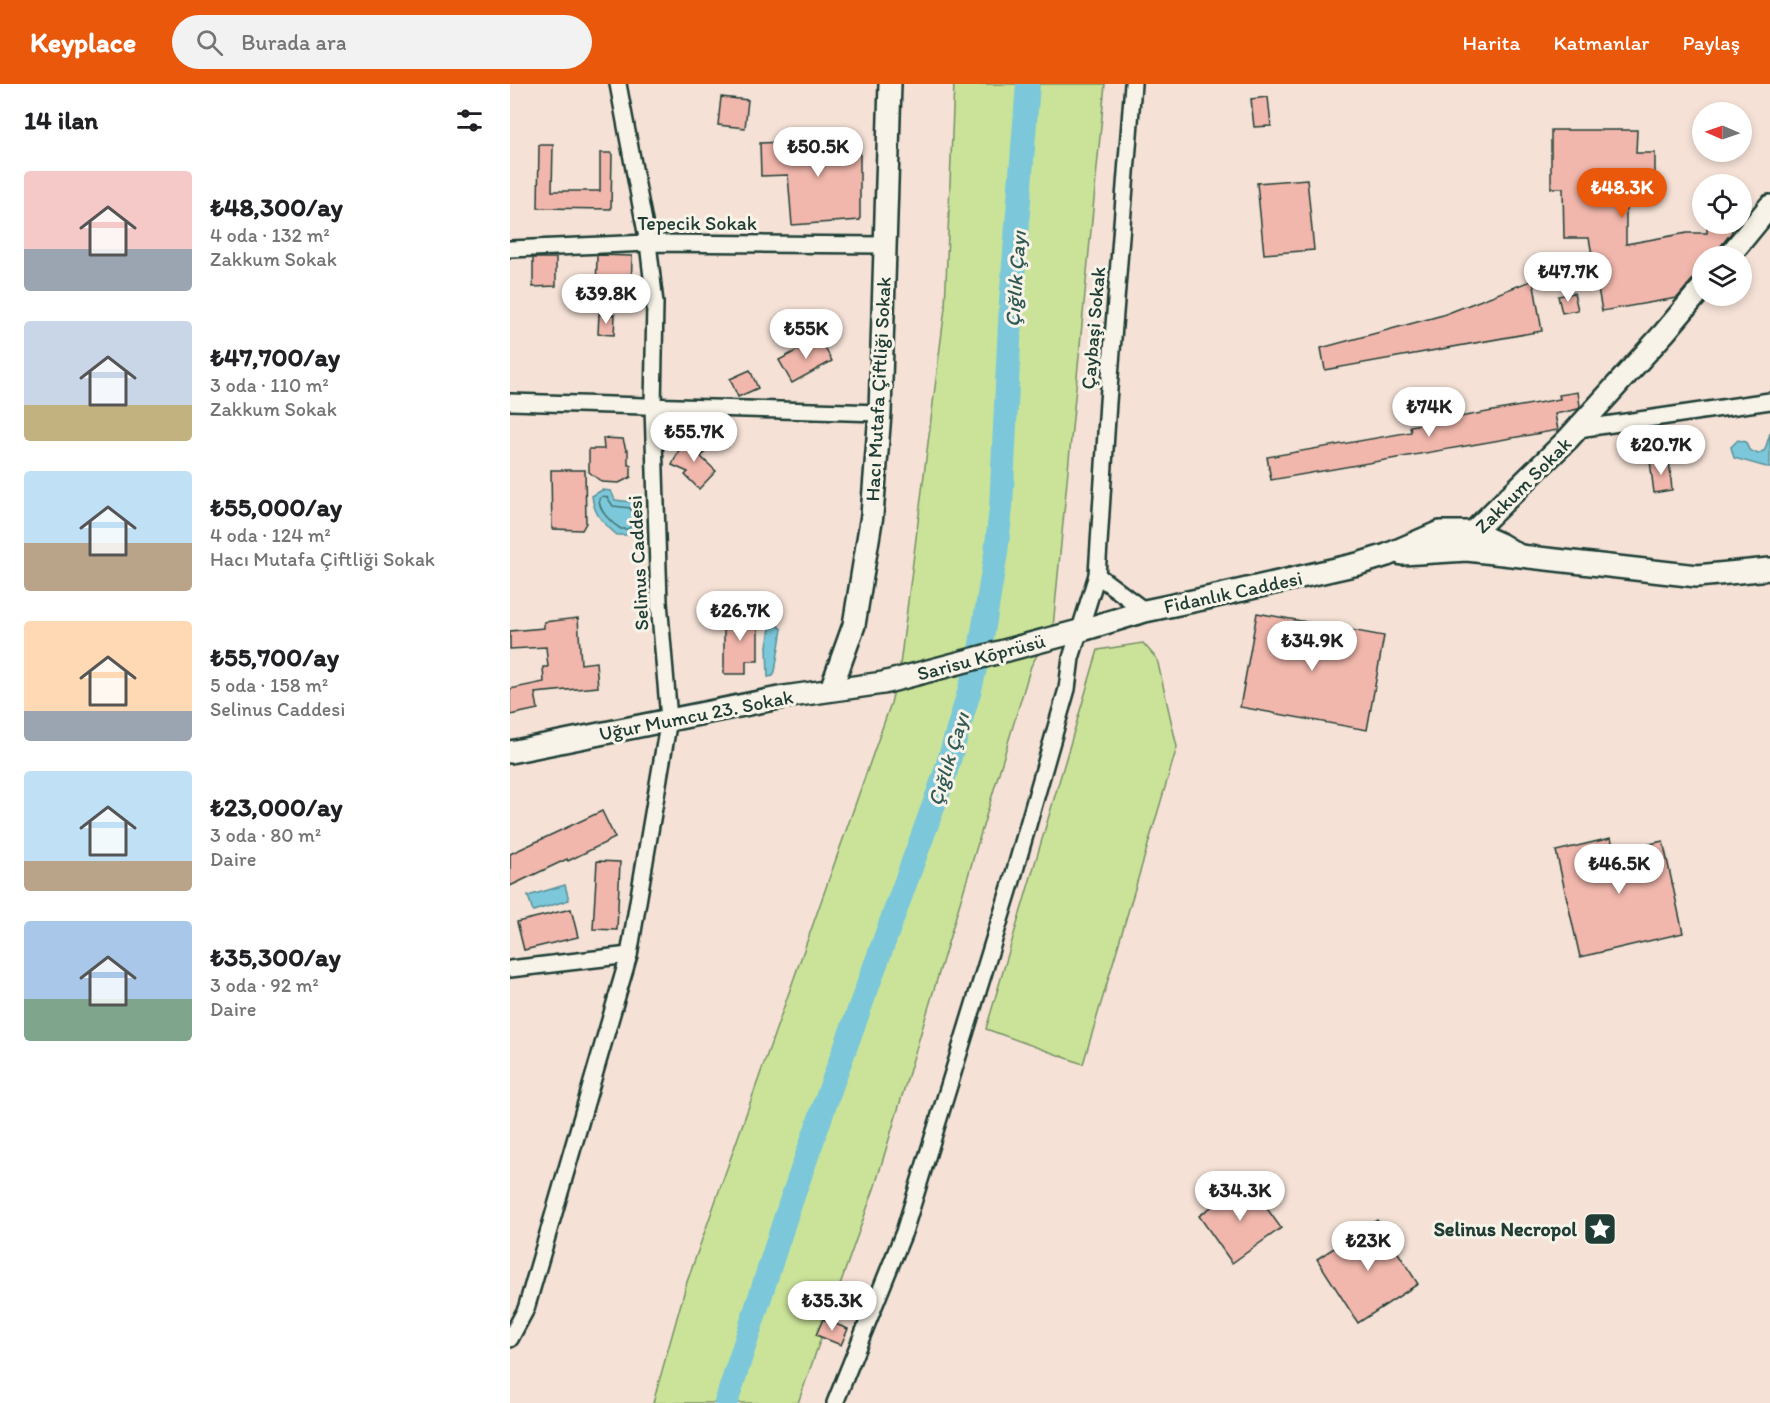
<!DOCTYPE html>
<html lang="tr">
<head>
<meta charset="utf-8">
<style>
  body { margin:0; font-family:Itim,sans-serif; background:#f2f2f2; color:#202124; height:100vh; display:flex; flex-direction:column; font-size:22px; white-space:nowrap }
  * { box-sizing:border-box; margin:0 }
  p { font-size:20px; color:#757577 }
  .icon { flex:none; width:33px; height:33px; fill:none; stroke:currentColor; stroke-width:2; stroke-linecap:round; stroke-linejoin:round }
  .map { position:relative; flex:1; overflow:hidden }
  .panel { display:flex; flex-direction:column; background:#fff; width:510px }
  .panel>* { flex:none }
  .needle { width:39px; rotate:272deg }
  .buttons { position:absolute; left:1182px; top:18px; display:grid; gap:12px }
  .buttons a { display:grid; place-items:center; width:60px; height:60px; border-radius:50%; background:#fff; box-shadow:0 3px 9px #0003; font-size:30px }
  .price { position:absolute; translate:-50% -51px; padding:0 14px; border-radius:21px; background:#fff; color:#222; font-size:20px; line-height:39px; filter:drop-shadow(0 2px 3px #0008) }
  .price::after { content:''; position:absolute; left:50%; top:36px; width:18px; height:14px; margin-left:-9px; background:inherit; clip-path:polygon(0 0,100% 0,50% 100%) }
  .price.active { background:#ea580c; color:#fff }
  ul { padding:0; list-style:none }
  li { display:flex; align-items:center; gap:18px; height:150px; padding:0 24px }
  li span { display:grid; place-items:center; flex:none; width:168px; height:120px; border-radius:6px; color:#555 }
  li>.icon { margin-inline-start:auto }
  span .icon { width:72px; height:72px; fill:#fffc; stroke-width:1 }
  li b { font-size:26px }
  h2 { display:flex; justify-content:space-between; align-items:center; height:72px; padding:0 24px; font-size:26px }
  header { display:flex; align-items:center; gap:36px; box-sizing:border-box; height:84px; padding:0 30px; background:#ea580c; color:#fff }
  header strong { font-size:28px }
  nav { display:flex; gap:33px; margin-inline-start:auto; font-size:21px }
  .search { width:420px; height:54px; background:#f2f2f2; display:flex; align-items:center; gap:15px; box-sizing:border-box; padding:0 21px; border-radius:33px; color:#757577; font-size:22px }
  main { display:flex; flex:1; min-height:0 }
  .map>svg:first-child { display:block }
  .green { fill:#cbe399; stroke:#759066; stroke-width:1.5 }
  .water { fill:#7bc8da; stroke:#569098; stroke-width:1.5 }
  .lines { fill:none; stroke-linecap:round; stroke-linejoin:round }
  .shore { stroke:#447576; stroke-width:1.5 }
  .river { stroke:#7bc8da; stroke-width:24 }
  .building { fill:#f1b7ac; stroke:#1f3d34; stroke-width:1.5 }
  .street-casing { stroke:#1f3d34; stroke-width:20 }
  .secondary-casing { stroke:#1f3d34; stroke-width:26 }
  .street { stroke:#f7f3e8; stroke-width:15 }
  .secondary { stroke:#f7f3e8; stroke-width:21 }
  .labels { text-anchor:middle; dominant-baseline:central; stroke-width:6; stroke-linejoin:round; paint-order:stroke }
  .street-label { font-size:20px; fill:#1f3d34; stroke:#f7f3e8 }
  .poi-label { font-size:20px; font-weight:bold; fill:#1f3d34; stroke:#f7f3e8; text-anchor:end }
  .water-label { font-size:21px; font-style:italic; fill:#315955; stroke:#f7f3e8 }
</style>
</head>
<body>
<header>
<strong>Keyplace</strong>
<div class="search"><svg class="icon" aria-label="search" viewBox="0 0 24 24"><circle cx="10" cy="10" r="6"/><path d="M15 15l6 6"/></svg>Burada ara</div>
<nav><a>Harita</a><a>Katmanlar</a><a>Paylaş</a></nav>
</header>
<main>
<section class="panel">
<h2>14 ilan<svg class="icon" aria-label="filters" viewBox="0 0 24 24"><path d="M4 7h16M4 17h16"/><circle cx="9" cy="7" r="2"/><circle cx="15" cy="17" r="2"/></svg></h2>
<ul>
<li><span style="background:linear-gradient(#f6c9c9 65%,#9aa5b1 0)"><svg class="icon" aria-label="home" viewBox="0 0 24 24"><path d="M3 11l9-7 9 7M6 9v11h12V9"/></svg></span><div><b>₺48,300/ay</b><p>4 oda · 132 m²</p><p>Zakkum Sokak</p></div></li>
<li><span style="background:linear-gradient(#c9d6e8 70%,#c2b280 0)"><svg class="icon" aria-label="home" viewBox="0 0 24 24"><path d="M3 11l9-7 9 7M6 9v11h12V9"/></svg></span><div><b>₺47,700/ay</b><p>3 oda · 110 m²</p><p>Zakkum Sokak</p></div></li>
<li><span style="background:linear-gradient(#bfe0f5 60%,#b9a48a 0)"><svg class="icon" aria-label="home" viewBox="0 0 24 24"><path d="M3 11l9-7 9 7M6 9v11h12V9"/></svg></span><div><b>₺55,000/ay</b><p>4 oda · 124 m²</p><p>Hacı Mutafa Çiftliği Sokak</p></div></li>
<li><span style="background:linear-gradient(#ffd9b3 75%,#9aa5b1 0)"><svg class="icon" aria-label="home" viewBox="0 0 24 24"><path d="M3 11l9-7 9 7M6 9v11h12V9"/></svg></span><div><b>₺55,700/ay</b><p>5 oda · 158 m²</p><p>Selinus Caddesi</p></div></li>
<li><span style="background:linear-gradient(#bfe0f5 75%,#b9a48a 0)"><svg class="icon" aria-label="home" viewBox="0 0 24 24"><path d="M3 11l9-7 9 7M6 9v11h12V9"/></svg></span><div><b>₺23,000/ay</b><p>3 oda · 80 m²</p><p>Daire</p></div></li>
<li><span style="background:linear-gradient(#a9c7e8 65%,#7fa58c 0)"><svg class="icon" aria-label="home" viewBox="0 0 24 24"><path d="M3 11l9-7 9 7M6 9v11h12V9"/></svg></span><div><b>₺35,300/ay</b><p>3 oda · 92 m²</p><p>Daire</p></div></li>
</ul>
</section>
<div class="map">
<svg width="1260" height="1319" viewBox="0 0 1260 1319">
  <rect width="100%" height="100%" fill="#f5e1d6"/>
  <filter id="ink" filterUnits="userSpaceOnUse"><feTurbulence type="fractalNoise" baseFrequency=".0167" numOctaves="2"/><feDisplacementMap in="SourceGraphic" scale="12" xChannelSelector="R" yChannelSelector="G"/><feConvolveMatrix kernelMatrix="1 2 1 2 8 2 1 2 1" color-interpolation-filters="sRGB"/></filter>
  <g filter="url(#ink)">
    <g class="green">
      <polygon points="444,0 595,0 543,543 521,582 365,1102 288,1319 143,1319 177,1198 381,619 390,581 435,224"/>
      <polygon points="633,559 647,575 667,663 573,980 476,945 588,566"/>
    </g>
    <g class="water">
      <polygon points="1260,349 1260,384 1224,374 1221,363 1228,356 1236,358 1239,366 1248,370 1255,366"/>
      <path d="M92 406 101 407 105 416 122 418 131 428 129 444 119 451H107C93 439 84 431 82 412Z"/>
      <polygon points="267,541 272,545 265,587 263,592 258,593 257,562 260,544"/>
      <polygon points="55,801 59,816 23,827 18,812"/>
    </g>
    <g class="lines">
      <path class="shore" d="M93 412 97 413 103 422 120 424 124 430 123 441 117 445H111C101 439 89 427 89 415Z"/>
      <polyline class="river" points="216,1319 276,1132 322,1000 434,693 460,605 471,560 486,469 491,424 501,218 518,0"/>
    </g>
    <g class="building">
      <polygon points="211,13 238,16 235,44 208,41"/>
      <polygon points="758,13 761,42 744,43 741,15"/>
      <polygon points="1041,46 1127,46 1126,69 1145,69 1145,104 1116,104 1116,160 1177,149 1197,149 1197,140 1221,140 1222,148 1209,164 1207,172 1192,172 1192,188 1182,196 1167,214 1092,227 1079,154 1054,154 1053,104 1041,104"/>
      <polygon points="350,55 350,136 282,141 278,91 251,92 250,59"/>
      <polygon points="29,61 43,61 42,107 90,107 90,69 102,69 101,125 28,124"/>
      <polygon points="797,95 804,166 754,170 747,99"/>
      <polygon points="87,171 122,172 121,211 86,210"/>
      <polygon points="23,174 46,174 46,202 23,203"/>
      <polygon points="1023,196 1032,247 815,286 811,264 933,231"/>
      <polygon points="1064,209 1068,226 1052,229 1048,212"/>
      <polygon points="89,230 105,231 104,251 88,250"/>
      <polygon points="310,254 322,277 282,299 269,276"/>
      <polygon points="240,286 248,304 228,313 220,295"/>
      <polygon points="1068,308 1070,322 1068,325 1045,330 1048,346 761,396 757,373 901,348 900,342 1050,315 1049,311"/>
      <polygon points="175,353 197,365 191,373 206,387 189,405 175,391 178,388 162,381"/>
      <polygon points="93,354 113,355 116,366 118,366 118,381 121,381 121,393 109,399 92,398 79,388 79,365 94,365"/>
      <polygon points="1159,375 1162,406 1144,409 1140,377"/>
      <polygon points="41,386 75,386 76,439 72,446 42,445"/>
      <polygon points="747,529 874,552 857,646 730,623"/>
      <polygon points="214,530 248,531 248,577 236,577 236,590 214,590"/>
      <polygon points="68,534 71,580 86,578 88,603 25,609 28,625 0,631 0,605 34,598 33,583 38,583 36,563 0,565 0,547 34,544 34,538"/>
      <polygon points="92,727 105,754 58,777 57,775 0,802 0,770"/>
      <polygon points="1101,754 1105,768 1153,757 1173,849 1070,873 1046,767"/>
      <polygon points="87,777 110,778 107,846 83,845"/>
      <polygon points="61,825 68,853 14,866 7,838"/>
      <polygon points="737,1097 771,1144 722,1179 689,1132"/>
      <polygon points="867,1136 908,1200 848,1239 807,1175"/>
      <polygon points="313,1235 338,1245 331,1261 306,1251"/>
    </g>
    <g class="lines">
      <g class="street-casing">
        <g id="street">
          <polyline points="0,165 138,159 375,161"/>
          <polyline points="0,318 370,329"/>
          <polyline points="1068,345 1260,317"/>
          <polyline points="587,491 598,318 623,0"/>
          <polyline points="0,885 119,871"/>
          <polyline points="0,1255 16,1225 119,871 159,635 149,518 143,322 145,219 138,159 108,0"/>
          <polyline points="325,1319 394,1148 501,800 557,605 561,574 587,491 635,527"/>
        </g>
      </g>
      <g class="secondary-casing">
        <g id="secondary">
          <polyline points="1219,172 1260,122"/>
          <polyline points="959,459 963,448 1058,355 1154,249 1192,204"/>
          <polyline points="892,470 957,466 1187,492 1260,485"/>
          <polyline points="321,605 344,541 362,431 370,329 380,0"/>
          <polyline points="0,668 274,613 373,599 569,547 635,527 697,514 848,480 877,471 930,448 963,448 990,460 1008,471"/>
        </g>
      </g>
      <use href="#street" class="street"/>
      <use href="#secondary" class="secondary"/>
    </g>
  </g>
  <defs>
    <g id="sight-square" transform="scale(1.725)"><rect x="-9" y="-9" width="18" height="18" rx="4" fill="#1f3d34" stroke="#f7f3e8"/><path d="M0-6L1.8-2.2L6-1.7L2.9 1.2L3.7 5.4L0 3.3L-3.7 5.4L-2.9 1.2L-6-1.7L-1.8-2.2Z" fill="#fff"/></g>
  </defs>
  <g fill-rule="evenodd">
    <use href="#sight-square" x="1090" y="1145"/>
  </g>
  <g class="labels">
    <g class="street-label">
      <text x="187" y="139">Tepecik Sokak</text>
      <text transform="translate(583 244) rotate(-85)">Çaybaşi Sokak</text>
      <text transform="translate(368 305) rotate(-87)">Hacı Mutafa Çiftliği Sokak</text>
      <text transform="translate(1013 401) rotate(-45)">Zakkum Sokak</text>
      <text transform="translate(128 479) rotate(-93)">Selinus Caddesi</text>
      <text transform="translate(723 508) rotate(-12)">Fidanlık Caddesi</text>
      <text transform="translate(471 573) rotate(-15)">Sarisu Kōprüsü</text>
      <text transform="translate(186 631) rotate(-11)">Uğur Mumcu 23. Sokak</text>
    </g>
    <g class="poi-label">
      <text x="1067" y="1145">Selinus Necropol</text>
    </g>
    <g class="water-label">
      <text transform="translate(505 195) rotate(-86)">Çığlık Çayı</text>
      <text transform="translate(438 675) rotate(-73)">Çığlık Çayı</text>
    </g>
  </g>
</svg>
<div class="buttons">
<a><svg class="needle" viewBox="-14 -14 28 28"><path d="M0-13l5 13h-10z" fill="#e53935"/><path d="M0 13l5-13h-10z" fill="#757577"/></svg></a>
<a><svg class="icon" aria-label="locate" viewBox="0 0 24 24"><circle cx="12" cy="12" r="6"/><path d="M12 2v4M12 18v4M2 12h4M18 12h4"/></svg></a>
<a><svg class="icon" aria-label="layers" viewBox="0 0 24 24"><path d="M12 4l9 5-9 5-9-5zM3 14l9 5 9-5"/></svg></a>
</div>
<b class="price" style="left:308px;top:94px">₺50.5K</b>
<b class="price active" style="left:1112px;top:135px">₺48.3K</b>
<b class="price" style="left:1058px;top:219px">₺47.7K</b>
<b class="price" style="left:96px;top:241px">₺39.8K</b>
<b class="price" style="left:296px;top:276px">₺55K</b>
<b class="price" style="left:919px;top:354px">₺74K</b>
<b class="price" style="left:184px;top:379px">₺55.7K</b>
<b class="price" style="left:1151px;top:392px">₺20.7K</b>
<b class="price" style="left:230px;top:558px">₺26.7K</b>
<b class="price" style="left:802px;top:588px">₺34.9K</b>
<b class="price" style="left:1109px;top:811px">₺46.5K</b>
<b class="price" style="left:730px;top:1138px">₺34.3K</b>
<b class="price" style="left:858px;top:1188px">₺23K</b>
<b class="price" style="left:322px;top:1248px">₺35.3K</b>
</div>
</main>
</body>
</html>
